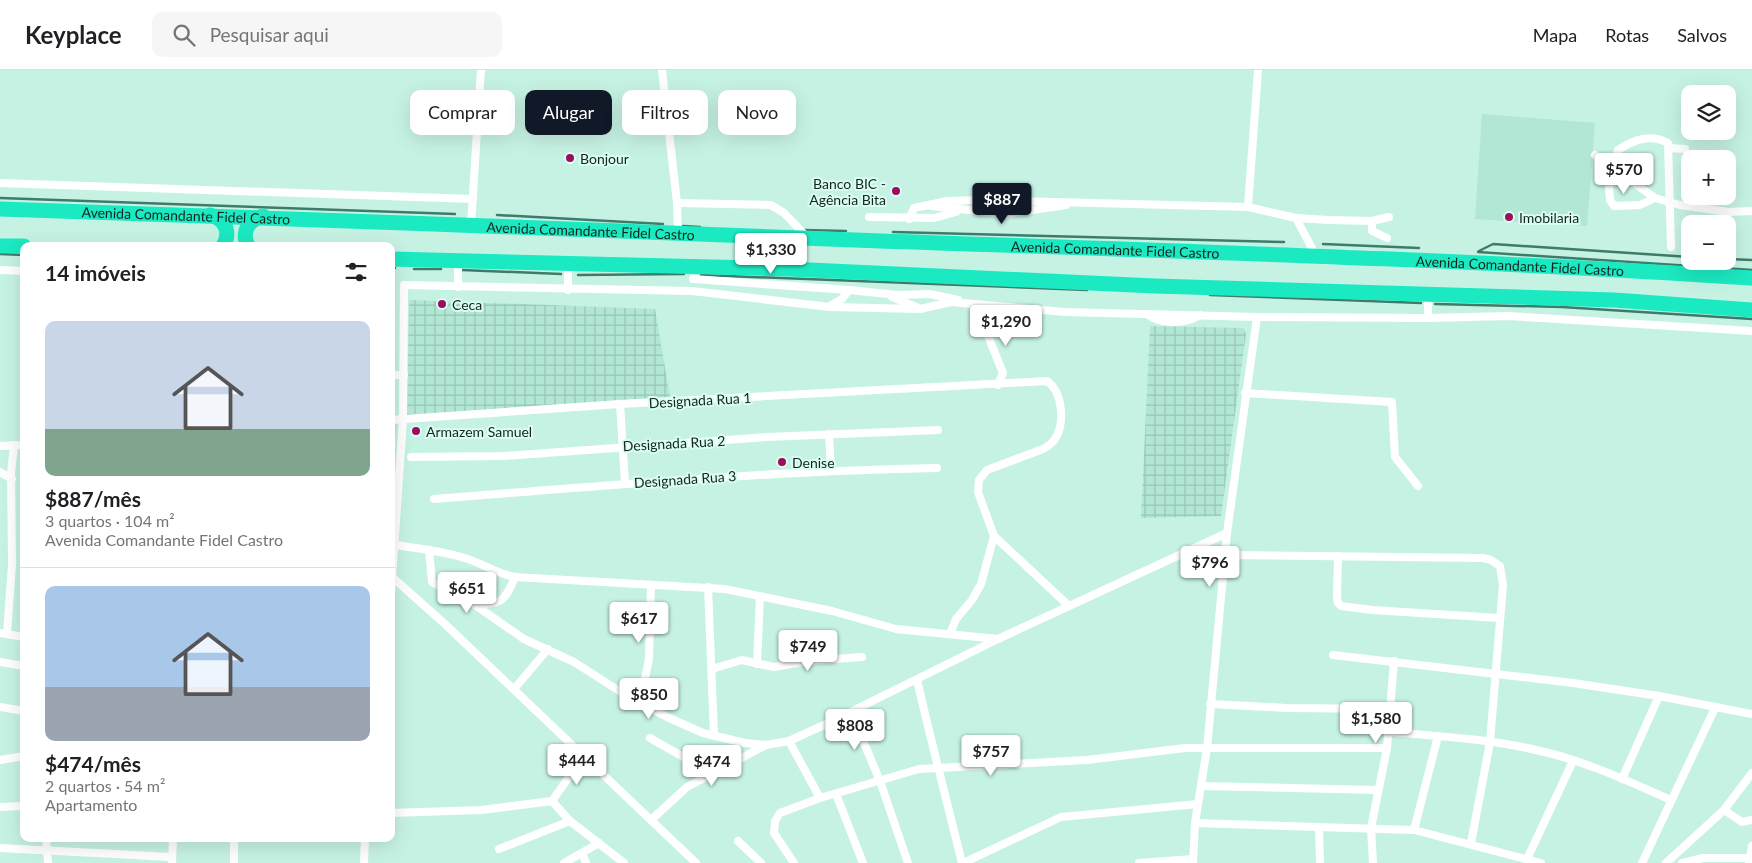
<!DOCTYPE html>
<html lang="pt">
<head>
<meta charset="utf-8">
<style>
  body { margin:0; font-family:Lato,sans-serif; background:#f6f6f6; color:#202124; height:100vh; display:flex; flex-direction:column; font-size:19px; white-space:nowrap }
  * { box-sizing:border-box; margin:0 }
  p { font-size:16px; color:#757577 }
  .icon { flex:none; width:28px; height:28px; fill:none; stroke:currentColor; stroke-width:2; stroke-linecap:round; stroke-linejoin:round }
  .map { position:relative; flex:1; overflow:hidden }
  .drawer { position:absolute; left:20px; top:172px; width:375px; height:600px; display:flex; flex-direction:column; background:#fff; border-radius:10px; box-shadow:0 5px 20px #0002 }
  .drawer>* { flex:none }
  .guide { position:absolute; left:410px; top:20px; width:475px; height:45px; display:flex; gap:10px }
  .buttons { position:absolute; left:1681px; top:15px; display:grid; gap:10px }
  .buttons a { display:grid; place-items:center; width:55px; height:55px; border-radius:10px; background:#fff; box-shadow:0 5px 20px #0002; font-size:25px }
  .price { position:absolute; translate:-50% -42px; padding:0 11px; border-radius:5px; background:#fff; color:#222; font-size:16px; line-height:32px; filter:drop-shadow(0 1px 2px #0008) }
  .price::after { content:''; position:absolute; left:50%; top:30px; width:15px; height:11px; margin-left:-8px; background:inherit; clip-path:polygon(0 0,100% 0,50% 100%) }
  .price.active { background:#111827; color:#fff }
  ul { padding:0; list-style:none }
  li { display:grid; align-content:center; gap:10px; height:265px; padding:0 25px }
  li+li { border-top:1px solid #e0e0e0 }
  li span { display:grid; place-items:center; height:155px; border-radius:10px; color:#555 }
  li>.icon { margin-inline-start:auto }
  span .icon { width:90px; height:90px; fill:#fffc; stroke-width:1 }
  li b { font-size:21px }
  h2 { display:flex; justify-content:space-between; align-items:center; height:60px; padding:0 25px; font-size:21px }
  .pill { padding:0 18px; border-radius:10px; background:#fff; box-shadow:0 5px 20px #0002; font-size:18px; line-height:45px }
  .pill.active { background:#111827; color:#fff }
  header { display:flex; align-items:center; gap:30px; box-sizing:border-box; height:70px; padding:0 25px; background:#fff; border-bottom:1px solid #e0e0e0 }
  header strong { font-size:24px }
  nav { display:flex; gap:28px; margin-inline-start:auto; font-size:18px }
  .search { width:350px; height:45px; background:#f6f6f6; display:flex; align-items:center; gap:12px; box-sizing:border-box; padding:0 18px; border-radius:10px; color:#757577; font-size:19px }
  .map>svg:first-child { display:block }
  .built { fill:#b2e6d5 }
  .industrial { fill:url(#industrial-grid) }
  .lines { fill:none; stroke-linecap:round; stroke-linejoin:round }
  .stream { stroke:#3d7b6a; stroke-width:2.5 }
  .street { stroke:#fff; stroke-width:8 }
  .highway { stroke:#1be9c1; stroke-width:15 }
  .poi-dot { fill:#9b0e5e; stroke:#dafdf2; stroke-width:2 }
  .labels { text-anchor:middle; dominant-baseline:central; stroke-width:4; stroke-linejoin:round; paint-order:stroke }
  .poi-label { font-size:14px; fill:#142520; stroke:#dafdf2; text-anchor:start }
  .street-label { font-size:14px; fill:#142520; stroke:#dafdf2 }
</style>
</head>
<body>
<header>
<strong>Keyplace</strong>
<div class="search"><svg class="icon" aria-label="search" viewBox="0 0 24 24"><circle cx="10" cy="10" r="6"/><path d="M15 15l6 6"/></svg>Pesquisar aqui</div>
<nav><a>Mapa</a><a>Rotas</a><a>Salvos</a></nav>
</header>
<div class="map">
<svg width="1752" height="793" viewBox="0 0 1752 793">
  <defs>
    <pattern id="industrial-grid" width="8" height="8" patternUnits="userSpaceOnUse" patternTransform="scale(1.25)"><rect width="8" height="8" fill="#b2e6d5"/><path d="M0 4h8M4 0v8" fill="none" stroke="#98c5b7"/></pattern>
  </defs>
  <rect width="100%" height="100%" fill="#c6f2e4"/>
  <g class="built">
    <polygon points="1482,44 1595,53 1587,156 1475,149"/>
    <polygon points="391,354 396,354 391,430"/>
  </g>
  <g class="industrial">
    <polygon points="409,230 655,239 670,327 407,345"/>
    <polygon points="1150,256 1243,258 1246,264 1221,446 1141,448"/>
  </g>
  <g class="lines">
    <g class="stream">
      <polyline points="0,128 455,144"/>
      <polyline points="497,145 663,154"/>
      <polyline points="683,156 700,157"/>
      <polyline points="804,160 846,161"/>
      <polyline points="893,162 1284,172"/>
      <polyline points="1323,174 1419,178"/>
      <polyline points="1479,181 1493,174 1690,187"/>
      <polyline points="1478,182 1752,200"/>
      <polyline points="0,184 24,185"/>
      <polyline points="1728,189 1752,190"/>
      <polyline points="391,198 395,198"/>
      <polyline points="414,199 441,199"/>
      <polyline points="462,200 561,204"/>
      <polyline points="578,205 684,204"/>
      <polyline points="701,205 1087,220"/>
      <polyline points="1210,225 1421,233"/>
      <polyline points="1435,234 1562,237 1752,249"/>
    </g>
    <g class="street">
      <polyline points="662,0 677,133 678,162"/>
      <polyline points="1669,78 1685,79"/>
      <polyline points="1595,85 1655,128 1680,135 1728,142 1752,141"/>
      <polyline points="0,113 473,129"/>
      <path d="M1655 128 1640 135 1614 136 1610 130 1609 118 1618 80C1635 69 1650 64 1668 73L1671 177"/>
      <polyline points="677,133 771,135 784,143 807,167"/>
      <polyline points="931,136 1006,144 1066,135"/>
      <polyline points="1248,137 1258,0"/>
      <polyline points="869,147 934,148 956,142"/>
      <polyline points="1296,148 1315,184"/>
      <polyline points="909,149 914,138 947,131 980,130 1248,137 1296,148 1329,150 1372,151 1389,147"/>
      <polyline points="1372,151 1372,161 1387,168"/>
      <polyline points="471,154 481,0"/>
      <polyline points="458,190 458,217"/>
      <polyline points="568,193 568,220"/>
      <polyline points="0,200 24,201"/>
      <polyline points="693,209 849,220"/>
      <polyline points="892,227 916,237"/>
      <polyline points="972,234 976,236 1003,303 998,315"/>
      <polyline points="830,236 842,229 849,220 898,225 930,224 958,230"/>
      <path d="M1147 244C1161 255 1186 254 1200 245"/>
      <polyline points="1428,248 1428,224"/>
      <polyline points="391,305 404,305"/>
      <polyline points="1245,323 1392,332 1395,387 1418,416"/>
      <polyline points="620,334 625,413"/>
      <path d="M391 350 620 334 1047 311C1063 322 1065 354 1055 369 1052 374 1048 376 1043 379L987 400 979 410 978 422 994 466 981 514 972 530 956 549 950 564"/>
      <polyline points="829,364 831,400"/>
      <polyline points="0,376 24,375"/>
      <polyline points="411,387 503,386 767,367 938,360"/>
      <polyline points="0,402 12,409"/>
      <path d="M434 429C602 416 768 401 937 398"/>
      <polyline points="994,466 1069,536"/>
      <path d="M396 475C420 479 444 481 468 489 485 495 498 504 515 507L725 519 832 541 896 559 998 569"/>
      <polyline points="429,480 432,512 475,535 524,569 574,592 624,624 667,647 703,663 745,673 766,675 789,671 824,655 998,569 1227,463"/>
      <polyline points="1224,485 1483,488 1491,490 1500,496 1503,515 1490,672 1471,773"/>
      <polyline points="1338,486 1337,527 1338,533 1341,536 1372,540 1499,548"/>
      <polyline points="391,506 446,555 696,793"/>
      <polyline points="708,517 714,665"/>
      <polyline points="391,524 403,349 404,215 692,221 830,237 920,239 951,232 1065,242 1257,247 1428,248 1508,246 1752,261"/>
      <path d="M475 535C502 533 504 533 515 507"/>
      <polyline points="0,563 24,567"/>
      <polyline points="7,564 12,494 11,403 14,375"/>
      <polyline points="1333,585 1573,613 1659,626 1752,644"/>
      <polyline points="0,592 24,596"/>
      <polyline points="757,594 760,526"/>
      <polyline points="712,599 742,590 774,597 808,591 862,587"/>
      <path d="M917 610C931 671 947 732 962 793"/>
      <polyline points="514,619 548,579"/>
      <polyline points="640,633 649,589 651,516"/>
      <polyline points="1210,634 1287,638 1390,639"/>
      <polyline points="0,637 24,641"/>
      <polyline points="851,642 880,711 908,793"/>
      <path d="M1389 662C1438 666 1488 669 1536 680 1583 690 1628 711 1671 730"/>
      <polyline points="650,668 692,692 709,706"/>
      <polyline points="789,671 820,728"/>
      <polyline points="0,690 24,686"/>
      <polyline points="1622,709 1659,626"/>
      <polyline points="1201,716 1377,720"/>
      <polyline points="836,724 863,793"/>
      <polyline points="552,731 583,687"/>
      <polyline points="1,737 24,736"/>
      <polyline points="1724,740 1742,752 1752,750"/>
      <polyline points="391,743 482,740 552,731 570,751 624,793"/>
      <polyline points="651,750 687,717 766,675"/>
      <polyline points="1195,753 1414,760 1541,793"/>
      <polyline points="1319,757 1320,793"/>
      <polyline points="1414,760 1438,666"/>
      <polyline points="46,769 48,793"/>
      <polyline points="234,769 234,793"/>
      <polyline points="738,771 761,793"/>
      <polyline points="0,778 171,787"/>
      <polyline points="499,779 570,751"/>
      <polyline points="582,783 586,793"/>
      <polyline points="1527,789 1573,691"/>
      <polyline points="172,793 173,769"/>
      <polyline points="364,793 365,769"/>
      <polyline points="564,793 599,773"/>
      <polyline points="794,793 774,763 775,751 780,743 820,728 919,699 1087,690 1185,678 1387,678"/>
      <polyline points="963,793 1061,747 1198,734"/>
      <polyline points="1139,793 1193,789"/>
      <polyline points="1193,793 1195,753 1207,678 1227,463 1257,247"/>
      <polyline points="1373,793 1371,758 1387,678 1394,591"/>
      <polyline points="1642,793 1715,638"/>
      <polyline points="1666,793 1724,740 1752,703"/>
      <polyline points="1682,793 1703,788 1750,788"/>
      <polyline points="1749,793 1752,776"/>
    </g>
    <g class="highway">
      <path id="s1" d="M0 139C294 147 587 161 881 171 1171 181 1462 189 1752 208"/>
      <path d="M210 145C226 149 231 163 223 176"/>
      <polyline points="0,176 24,176"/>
      <path d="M248 176C241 162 248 150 263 146"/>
      <polyline points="391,189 789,199 1155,216 1614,230 1752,240"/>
    </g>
  </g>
  <g class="poi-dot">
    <circle cx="570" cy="88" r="5"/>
    <circle cx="896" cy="121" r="5"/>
    <circle cx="1509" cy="147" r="5"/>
    <circle cx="442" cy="234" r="5"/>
    <circle cx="416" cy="361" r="5"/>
    <circle cx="782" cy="392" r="5"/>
  </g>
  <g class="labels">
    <g class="poi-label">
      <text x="580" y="88">Bonjour</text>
      <text x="886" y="113" text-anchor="end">Banco BIC -<tspan x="886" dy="16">Agência Bita</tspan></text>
      <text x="1519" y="147">Imobilaria</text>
      <text x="452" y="234">Ceca</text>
      <text x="426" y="361">Armazem Samuel</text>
      <text x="792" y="392">Denise</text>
    </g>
    <g class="street-label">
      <text stroke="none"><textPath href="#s1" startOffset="186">Avenida Comandante Fidel Castro</textPath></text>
      <text stroke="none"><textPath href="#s1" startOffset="591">Avenida Comandante Fidel Castro</textPath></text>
      <text stroke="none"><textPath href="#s1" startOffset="1116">Avenida Comandante Fidel Castro</textPath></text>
      <text stroke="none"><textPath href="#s1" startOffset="1521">Avenida Comandante Fidel Castro</textPath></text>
      <text transform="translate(700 330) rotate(-3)">Designada Rua 1</text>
      <text transform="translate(674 373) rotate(-3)">Designada Rua 2</text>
      <text transform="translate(685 409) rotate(-4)">Designada Rua 3</text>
    </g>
  </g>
</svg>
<div class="buttons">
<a><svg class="icon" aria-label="layers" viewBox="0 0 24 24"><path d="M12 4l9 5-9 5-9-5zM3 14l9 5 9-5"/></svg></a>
<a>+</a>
<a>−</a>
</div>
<b class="price" style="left:1624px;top:125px">$570</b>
<b class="price active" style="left:1002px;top:155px">$887</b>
<b class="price" style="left:771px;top:205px">$1,330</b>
<b class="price" style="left:1006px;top:277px">$1,290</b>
<b class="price" style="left:1210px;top:518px">$796</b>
<b class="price" style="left:467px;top:544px">$651</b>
<b class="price" style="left:639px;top:574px">$617</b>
<b class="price" style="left:808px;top:602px">$749</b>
<b class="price" style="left:649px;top:650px">$850</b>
<b class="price" style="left:1376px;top:674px">$1,580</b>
<b class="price" style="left:855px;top:681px">$808</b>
<b class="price" style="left:991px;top:707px">$757</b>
<b class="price" style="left:577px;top:716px">$444</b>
<b class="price" style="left:712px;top:717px">$474</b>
<div class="guide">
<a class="pill">Comprar</a>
<a class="pill active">Alugar</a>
<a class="pill">Filtros</a>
<a class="pill">Novo</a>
</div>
<section class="drawer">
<h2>14 imóveis<svg class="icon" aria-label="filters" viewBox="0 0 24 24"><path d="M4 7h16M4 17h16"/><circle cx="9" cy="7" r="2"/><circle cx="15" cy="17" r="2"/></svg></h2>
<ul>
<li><span style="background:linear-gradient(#c9d6e8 70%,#7fa58c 0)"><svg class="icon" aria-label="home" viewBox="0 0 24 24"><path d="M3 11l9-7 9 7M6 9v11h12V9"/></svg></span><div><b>$887/mês</b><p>3 quartos · 104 m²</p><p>Avenida Comandante Fidel Castro</p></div></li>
<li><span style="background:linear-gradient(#a9c7e8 65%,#9aa5b1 0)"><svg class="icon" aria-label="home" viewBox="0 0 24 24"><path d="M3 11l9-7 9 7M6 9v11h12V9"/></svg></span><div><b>$474/mês</b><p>2 quartos · 54 m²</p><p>Apartamento</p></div></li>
</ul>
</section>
</div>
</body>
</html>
